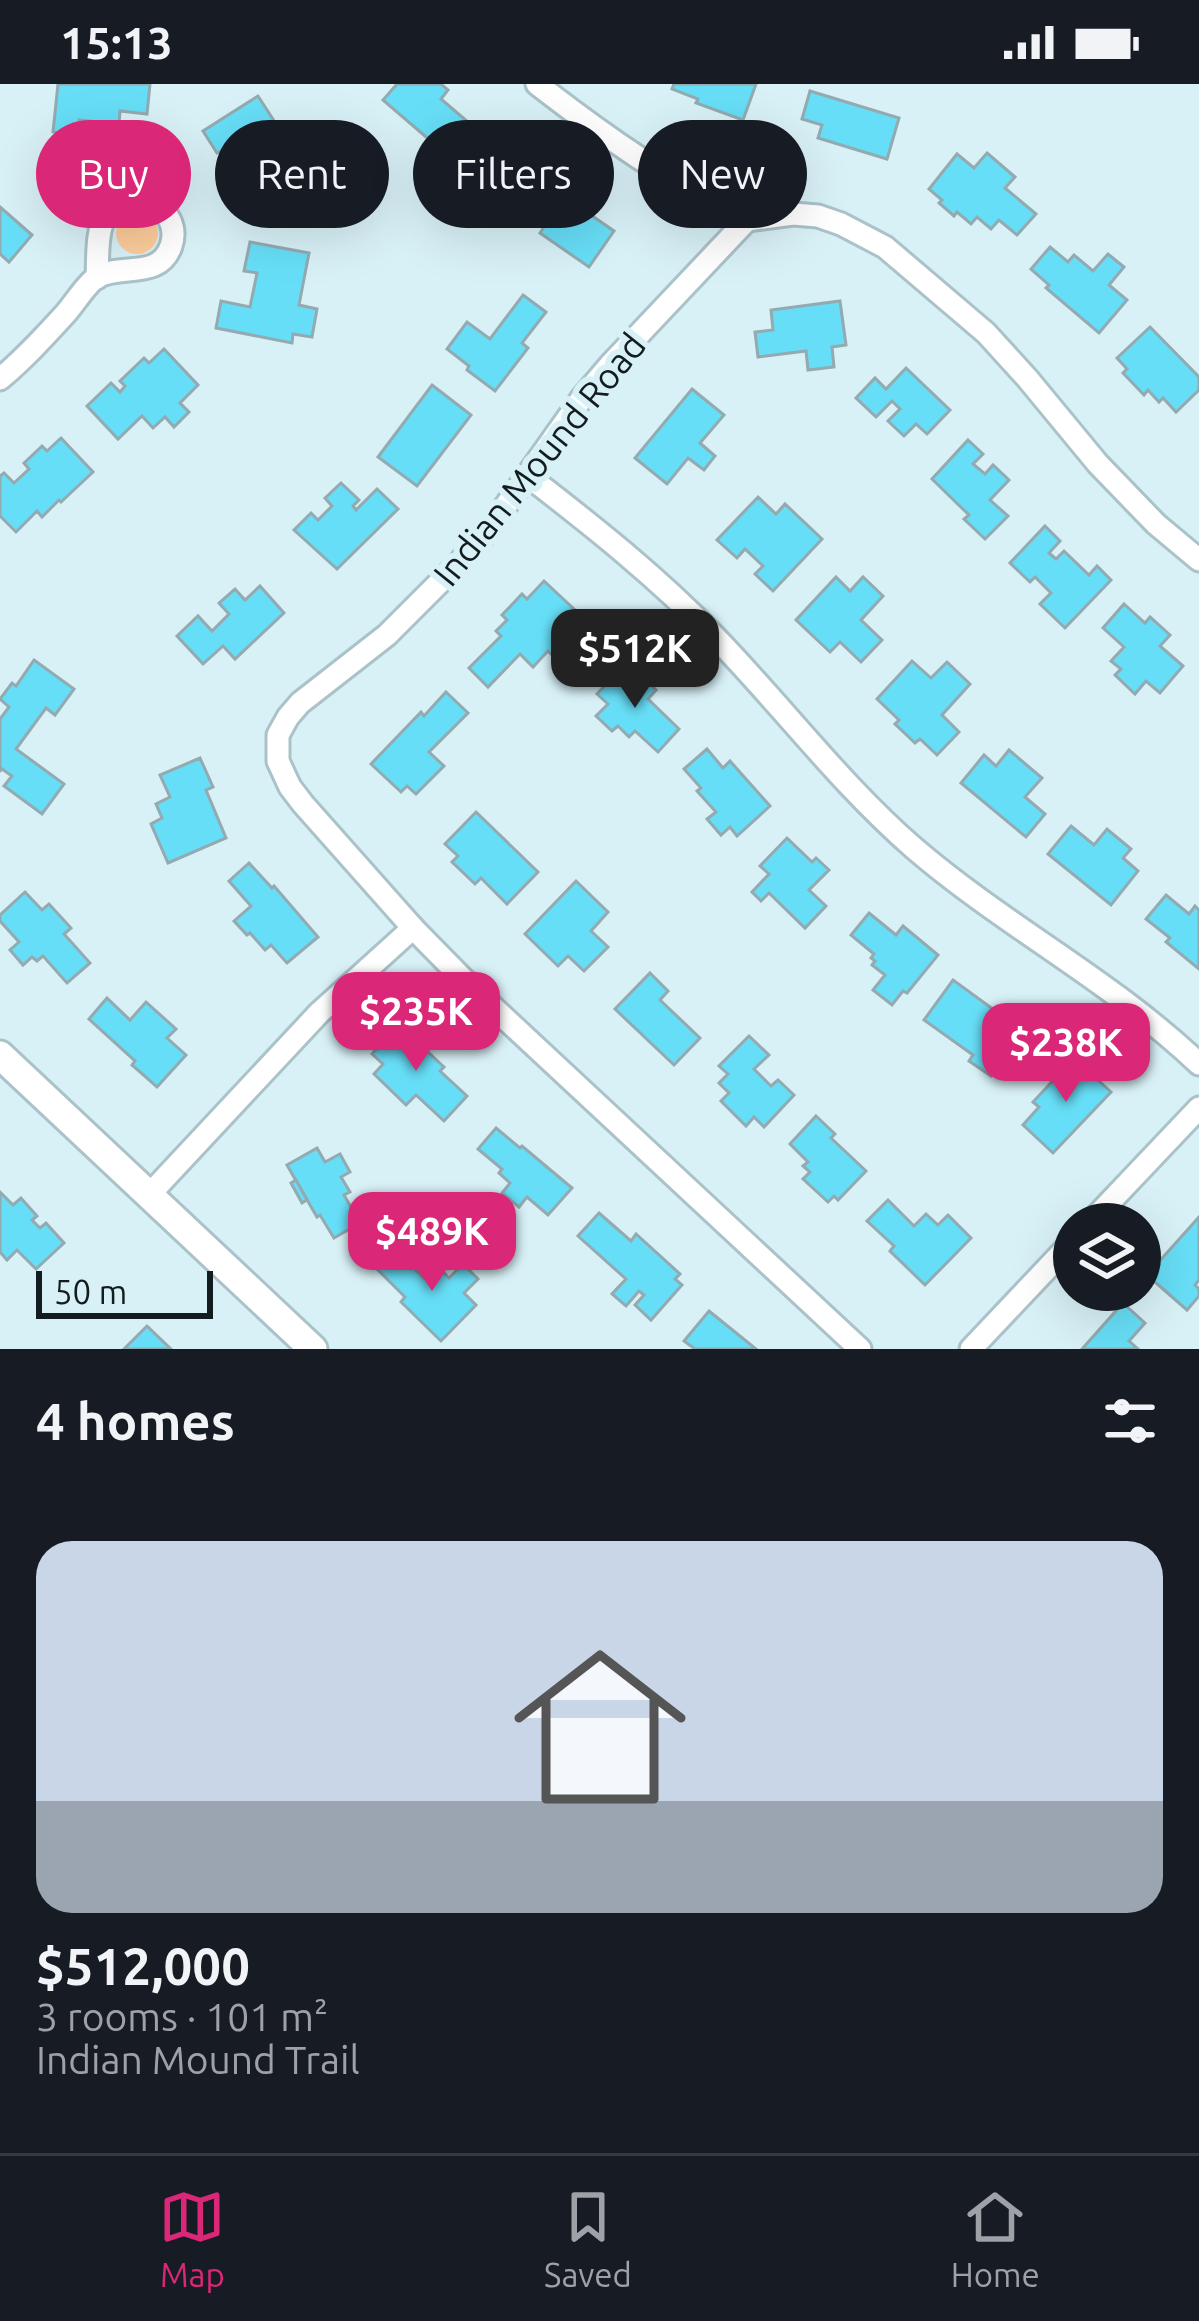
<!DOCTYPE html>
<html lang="en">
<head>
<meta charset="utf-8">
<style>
  body { margin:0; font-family:Ubuntu,sans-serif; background:#20242c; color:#f1f3f6; height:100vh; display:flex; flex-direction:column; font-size:45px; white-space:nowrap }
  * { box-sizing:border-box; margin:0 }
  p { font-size:39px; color:#9ea1a6 }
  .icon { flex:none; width:66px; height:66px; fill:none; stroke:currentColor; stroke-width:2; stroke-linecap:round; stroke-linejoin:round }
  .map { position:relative; height:1265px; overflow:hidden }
  .sheet { display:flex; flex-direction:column; background:#171b24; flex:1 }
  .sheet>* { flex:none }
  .hud { position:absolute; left:36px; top:36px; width:1128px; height:108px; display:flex; gap:24px }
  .controls { position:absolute; left:1053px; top:1119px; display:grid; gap:24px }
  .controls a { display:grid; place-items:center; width:108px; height:108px; border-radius:50%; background:#171b24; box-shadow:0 12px 48px #0002; font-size:60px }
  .scale { position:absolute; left:36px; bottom:30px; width:177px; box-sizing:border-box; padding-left:12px; border:6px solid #131c1e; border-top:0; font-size:33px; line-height:42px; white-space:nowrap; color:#131c1e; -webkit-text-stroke:9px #d8f1f7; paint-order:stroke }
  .price { position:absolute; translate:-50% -102px; padding:0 27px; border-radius:24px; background:#db2777; color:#fff; font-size:39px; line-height:78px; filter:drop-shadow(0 3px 6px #0008) }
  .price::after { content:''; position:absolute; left:50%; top:72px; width:36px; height:27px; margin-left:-18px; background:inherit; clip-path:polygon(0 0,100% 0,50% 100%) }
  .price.active { background:#222; color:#fff }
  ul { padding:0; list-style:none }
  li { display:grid; align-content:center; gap:24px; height:636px; padding:0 36px }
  li span { display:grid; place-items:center; height:372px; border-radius:36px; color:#555 }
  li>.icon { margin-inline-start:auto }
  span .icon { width:216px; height:216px; fill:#fffc; stroke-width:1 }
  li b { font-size:51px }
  h2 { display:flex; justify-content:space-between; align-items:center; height:144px; padding:0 36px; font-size:51px }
  .chip { padding:0 42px; border-radius:54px; background:#171b24; box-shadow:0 12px 48px #0002; font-size:42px; line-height:108px }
  .chip.active { background:#db2777; color:#fff }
  .status { display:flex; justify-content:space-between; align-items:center; height:84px; padding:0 60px; background:#171b24; direction:ltr }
  .status svg { height:33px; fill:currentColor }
  .tabs { display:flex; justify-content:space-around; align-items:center; height:168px; border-top:3px solid #363941; background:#171b24; font-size:33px; color:#9ea1a6 }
  .tabs a { display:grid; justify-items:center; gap:6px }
  .tabs .active { color:#db2777 }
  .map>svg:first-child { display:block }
  .green { fill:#fdcc9b }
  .building { fill:#67def7; stroke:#93aab0; stroke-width:3 }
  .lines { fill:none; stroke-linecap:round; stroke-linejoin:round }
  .minor-casing { stroke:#aac2c8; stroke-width:27 }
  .tertiary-casing { stroke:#aac2c8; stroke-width:33 }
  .minor { stroke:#fff; stroke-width:21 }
  .tertiary { stroke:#fff; stroke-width:27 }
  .labels { text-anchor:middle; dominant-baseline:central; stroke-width:12; stroke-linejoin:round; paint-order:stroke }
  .street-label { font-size:36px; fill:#131c1e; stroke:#d8f1f7 }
</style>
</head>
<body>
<div class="status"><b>15:13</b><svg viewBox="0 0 49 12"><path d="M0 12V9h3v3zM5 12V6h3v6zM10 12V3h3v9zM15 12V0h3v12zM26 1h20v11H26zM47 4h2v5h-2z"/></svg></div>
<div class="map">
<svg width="1199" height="1265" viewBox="0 0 1199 1265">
  <rect width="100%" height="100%" fill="#d8f1f7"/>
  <circle class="green" cx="137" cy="149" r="21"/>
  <g class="building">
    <polygon points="58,0 150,0 147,30 120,27 119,40 79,36 77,51 53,48"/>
    <polygon points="397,0 441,0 448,6 441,15 490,57 469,80 437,52 432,58 383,16"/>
    <polygon points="674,0 756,0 743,36 696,19 698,15 672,5"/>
    <polygon points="810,7 899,34 887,75 818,54 822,41 802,35"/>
    <polygon points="258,12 298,74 288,80 299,97 270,115 259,99 253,103 227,63 217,69 203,47"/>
    <polygon points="987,69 1015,93 1005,104 1036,130 1017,151 999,136 991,145 977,133 971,140 957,128 954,132 939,119 942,116 929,105 957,70 974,84"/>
    <polygon points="543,98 614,147 589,183 540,149 549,135 527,120"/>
    <polygon points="0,123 32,151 9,178 0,170"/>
    <polygon points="250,158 309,169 299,221 317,225 312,253 293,250 292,259 216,244 221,217 250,223 257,189 244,187"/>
    <polygon points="1050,163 1068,178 1074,171 1093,187 1108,170 1124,183 1109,201 1127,216 1099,249 1046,204 1049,201 1031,185"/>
    <polygon points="523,211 546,228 522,259 528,264 495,307 467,286 469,282 447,265 467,238 490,255"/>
    <polygon points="840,217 846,261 832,263 834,283 808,286 806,267 758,273 755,248 773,246 771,226"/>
    <polygon points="1150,243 1199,293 1199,306 1176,328 1163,314 1159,318 1148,306 1144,311 1123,289 1127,285 1117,274"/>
    <polygon points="164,265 198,301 180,319 189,328 174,343 165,333 153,344 142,332 118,355 87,322 111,299 120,308 125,302 120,297 144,274 149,279"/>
    <polygon points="906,284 950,326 927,350 916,340 904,352 888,337 900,325 892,317 876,333 856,314 875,294 886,305"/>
    <polygon points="432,301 471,331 417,402 378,373"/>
    <polygon points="692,305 724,331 700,359 715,372 704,386 688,374 667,400 635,374"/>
    <polygon points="61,354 93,388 61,418 59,416 42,433 37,427 16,448 0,432 0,392 4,389 14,399 29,385 24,379 42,362 47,367"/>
    <polygon points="968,356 983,370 973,380 985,390 993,381 1009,396 990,416 1008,432 985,455 964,435 969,431 932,395"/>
    <polygon points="341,399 359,416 353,422 356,426 377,405 398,425 337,485 294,446 311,429 318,436 332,422 325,414"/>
    <polygon points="758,413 776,430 785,420 822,455 773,507 755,490 763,482 745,465 737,474 717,456"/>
    <polygon points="1045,442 1060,457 1049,469 1056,475 1064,467 1089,491 1097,482 1111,496 1065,544 1040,520 1051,509 1035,493 1030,498 1010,479"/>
    <polygon points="836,493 850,507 863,493 883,512 861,536 882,556 861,578 840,558 830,568 796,536"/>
    <polygon points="544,497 575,526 568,533 579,543 552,571 548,567 533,583 520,570 488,603 469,584 501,552 496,547 507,536 502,531 522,510 527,515"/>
    <polygon points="260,502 284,529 235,575 223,562 203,580 177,552 198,532 212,547 229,530 219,519 235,505 245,516"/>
    <polygon points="1124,520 1145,539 1150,533 1170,551 1160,562 1183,582 1160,609 1146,597 1135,610 1115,591 1121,585 1111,577 1124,563 1103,544"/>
    <polygon points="34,576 74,605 55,631 46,624 16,665 64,700 42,730 4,702 12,692 2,685 0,687 0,635 9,623 0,615 12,599 16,602"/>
    <polygon points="912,577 931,594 947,578 970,600 942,631 959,648 937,671 920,655 915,659 895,640 899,636 877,615"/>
    <polygon points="619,587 629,597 638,588 656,606 648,615 679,645 658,668 635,647 629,653 618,642 612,647 596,632 608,620 597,610"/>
    <polygon points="446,608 468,629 429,668 444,682 416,710 407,702 401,708 371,680 421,628 424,632"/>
    <polygon points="707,665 723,684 730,677 770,722 737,752 730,743 721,751 707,735 716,728 697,707 701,704 684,685"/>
    <polygon points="1009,666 1042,694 1025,713 1045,730 1026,753 961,699 984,671 996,682"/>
    <polygon points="200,674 213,703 206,706 226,754 168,779 151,740 162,734 156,720 170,713 160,691"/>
    <polygon points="476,728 538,788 507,820 481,794 475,800 452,778 458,772 445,760"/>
    <polygon points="1071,742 1094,761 1107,745 1131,765 1123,774 1138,787 1111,821 1048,770"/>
    <polygon points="787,754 812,778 816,774 829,786 809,806 826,822 805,844 769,809 761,817 752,808 769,790 760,782"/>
    <polygon points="249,779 272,804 274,802 318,853 287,879 271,861 265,866 250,849 247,851 234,837 251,822 229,797"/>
    <polygon points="576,797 608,828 591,847 608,863 584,887 568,872 558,882 525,850"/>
    <polygon points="25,808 42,826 49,820 71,844 64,850 90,879 67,899 43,872 37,877 32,873 23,881 10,866 19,858 0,837 0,831"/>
    <polygon points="1166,811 1189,830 1195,822 1199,826 1199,885 1166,858 1170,854 1146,835"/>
    <polygon points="869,829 896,851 903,842 938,871 907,909 903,907 892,921 873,906 885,891 872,881 875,877 871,874 874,870 851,851"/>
    <polygon points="650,889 668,907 660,916 700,954 674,981 615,925"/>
    <polygon points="953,896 1023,947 991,992 969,977 973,971 924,936"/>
    <polygon points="107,914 130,936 146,918 176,945 167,954 186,971 157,1003 132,981 135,977 89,935"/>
    <polygon points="399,941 444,983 440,987 467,1012 444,1037 416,1011 406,1021 374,990 383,980 372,970"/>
    <polygon points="749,952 769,971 754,985 771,1002 778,996 794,1011 764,1043 754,1033 746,1042 721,1017 729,1009 719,999 728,990 719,982"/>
    <polygon points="1074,974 1111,1008 1053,1069 1023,1041 1039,1023 1033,1018"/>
    <polygon points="816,1032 835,1050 831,1054 866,1087 838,1116 834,1112 828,1118 803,1095 810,1088 803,1082 808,1078 790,1060"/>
    <polygon points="496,1044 520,1064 522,1062 572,1104 548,1131 527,1113 519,1123 502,1109 510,1099 499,1089 502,1085 478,1065"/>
    <polygon points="317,1064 325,1078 340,1070 350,1088 341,1093 350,1108 344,1111 360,1139 334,1154 320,1131 317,1133 287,1081"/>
    <polygon points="296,1096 307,1116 302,1119 291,1099"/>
    <polygon points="0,1108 13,1121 21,1114 37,1132 32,1136 40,1144 46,1139 64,1159 36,1185 17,1166 7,1176 0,1168"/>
    <polygon points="888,1116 914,1142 926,1130 938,1141 948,1131 971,1154 925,1201 890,1167 894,1162 867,1137"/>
    <polygon points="599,1129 631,1157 636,1150 680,1190 675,1195 682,1201 651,1236 635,1221 644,1211 639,1207 626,1222 612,1210 626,1195 578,1152"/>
    <polygon points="1199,1133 1199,1196 1195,1201 1199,1205 1199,1212 1187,1226 1147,1191"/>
    <polygon points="397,1168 424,1194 436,1181 449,1194 463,1180 478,1195 464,1209 476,1221 441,1257 401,1218 405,1213 378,1186"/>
    <polygon points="1123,1219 1145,1239 1129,1257 1138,1265 1082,1265"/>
    <polygon points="709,1227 756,1265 695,1265 684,1257"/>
    <polygon points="147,1242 170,1264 171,1265 124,1265"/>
  </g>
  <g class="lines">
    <g class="minor-casing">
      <g id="minor">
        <path d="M537 0C604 52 671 99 747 136"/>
        <polyline points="747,136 610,281 582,314 490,444 460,478 387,551 300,619 288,633 278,651 278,677 290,703 303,720 413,844 468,900 860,1265"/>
        <polyline points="747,136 793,130 818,132 841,140 885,163 986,249 1027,294 1098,380 1156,440 1199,476"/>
        <path d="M0 295C24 275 45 252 66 229 75 219 86 200 97 193 122 179 159 196 171 162 184 124 130 95 107 129 96 145 98 174 97 194"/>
        <path d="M528 392C594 443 657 493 715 553 783 623 841 701 915 765 1006 843 1112 897 1199 980"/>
        <polyline points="149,1111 319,929 413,844"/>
        <polyline points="1089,1140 1199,1024"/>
        <polyline points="971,1265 1074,1156"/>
      </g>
    </g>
    <g class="tertiary-casing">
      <polyline id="tertiary" points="0,971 313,1265"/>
    </g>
    <use href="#minor" class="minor"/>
    <use href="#tertiary" class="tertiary"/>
  </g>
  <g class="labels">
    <g class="street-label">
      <text transform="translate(539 375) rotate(-51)">Indian Mound Road</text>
    </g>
  </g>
</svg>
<div class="controls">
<a><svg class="icon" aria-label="layers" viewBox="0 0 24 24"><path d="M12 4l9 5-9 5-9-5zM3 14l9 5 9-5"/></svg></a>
</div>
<div class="scale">50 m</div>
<b class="price active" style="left:635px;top:627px">$512K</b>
<b class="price" style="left:416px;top:990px">$235K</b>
<b class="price" style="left:1066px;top:1021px">$238K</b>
<b class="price" style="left:432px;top:1210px">$489K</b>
<div class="hud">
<a class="chip active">Buy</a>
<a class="chip">Rent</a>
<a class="chip">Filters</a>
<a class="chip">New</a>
</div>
</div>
<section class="sheet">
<h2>4 homes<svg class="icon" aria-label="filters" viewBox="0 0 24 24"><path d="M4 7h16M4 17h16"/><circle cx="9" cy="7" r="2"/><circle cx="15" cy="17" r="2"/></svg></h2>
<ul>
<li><span style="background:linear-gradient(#c9d6e8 70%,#9aa5b1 0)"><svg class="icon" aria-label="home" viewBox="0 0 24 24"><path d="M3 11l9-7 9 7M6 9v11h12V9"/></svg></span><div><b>$512,000</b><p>3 rooms · 101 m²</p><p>Indian Mound Trail</p></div></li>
</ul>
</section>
<nav class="tabs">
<a class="active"><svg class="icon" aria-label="map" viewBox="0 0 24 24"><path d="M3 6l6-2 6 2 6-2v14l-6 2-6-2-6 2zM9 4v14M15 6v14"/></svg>Map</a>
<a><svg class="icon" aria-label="saved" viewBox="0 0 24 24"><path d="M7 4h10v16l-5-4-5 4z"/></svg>Saved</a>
<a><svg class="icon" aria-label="home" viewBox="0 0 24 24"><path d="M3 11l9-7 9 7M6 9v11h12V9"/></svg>Home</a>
</nav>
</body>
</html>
